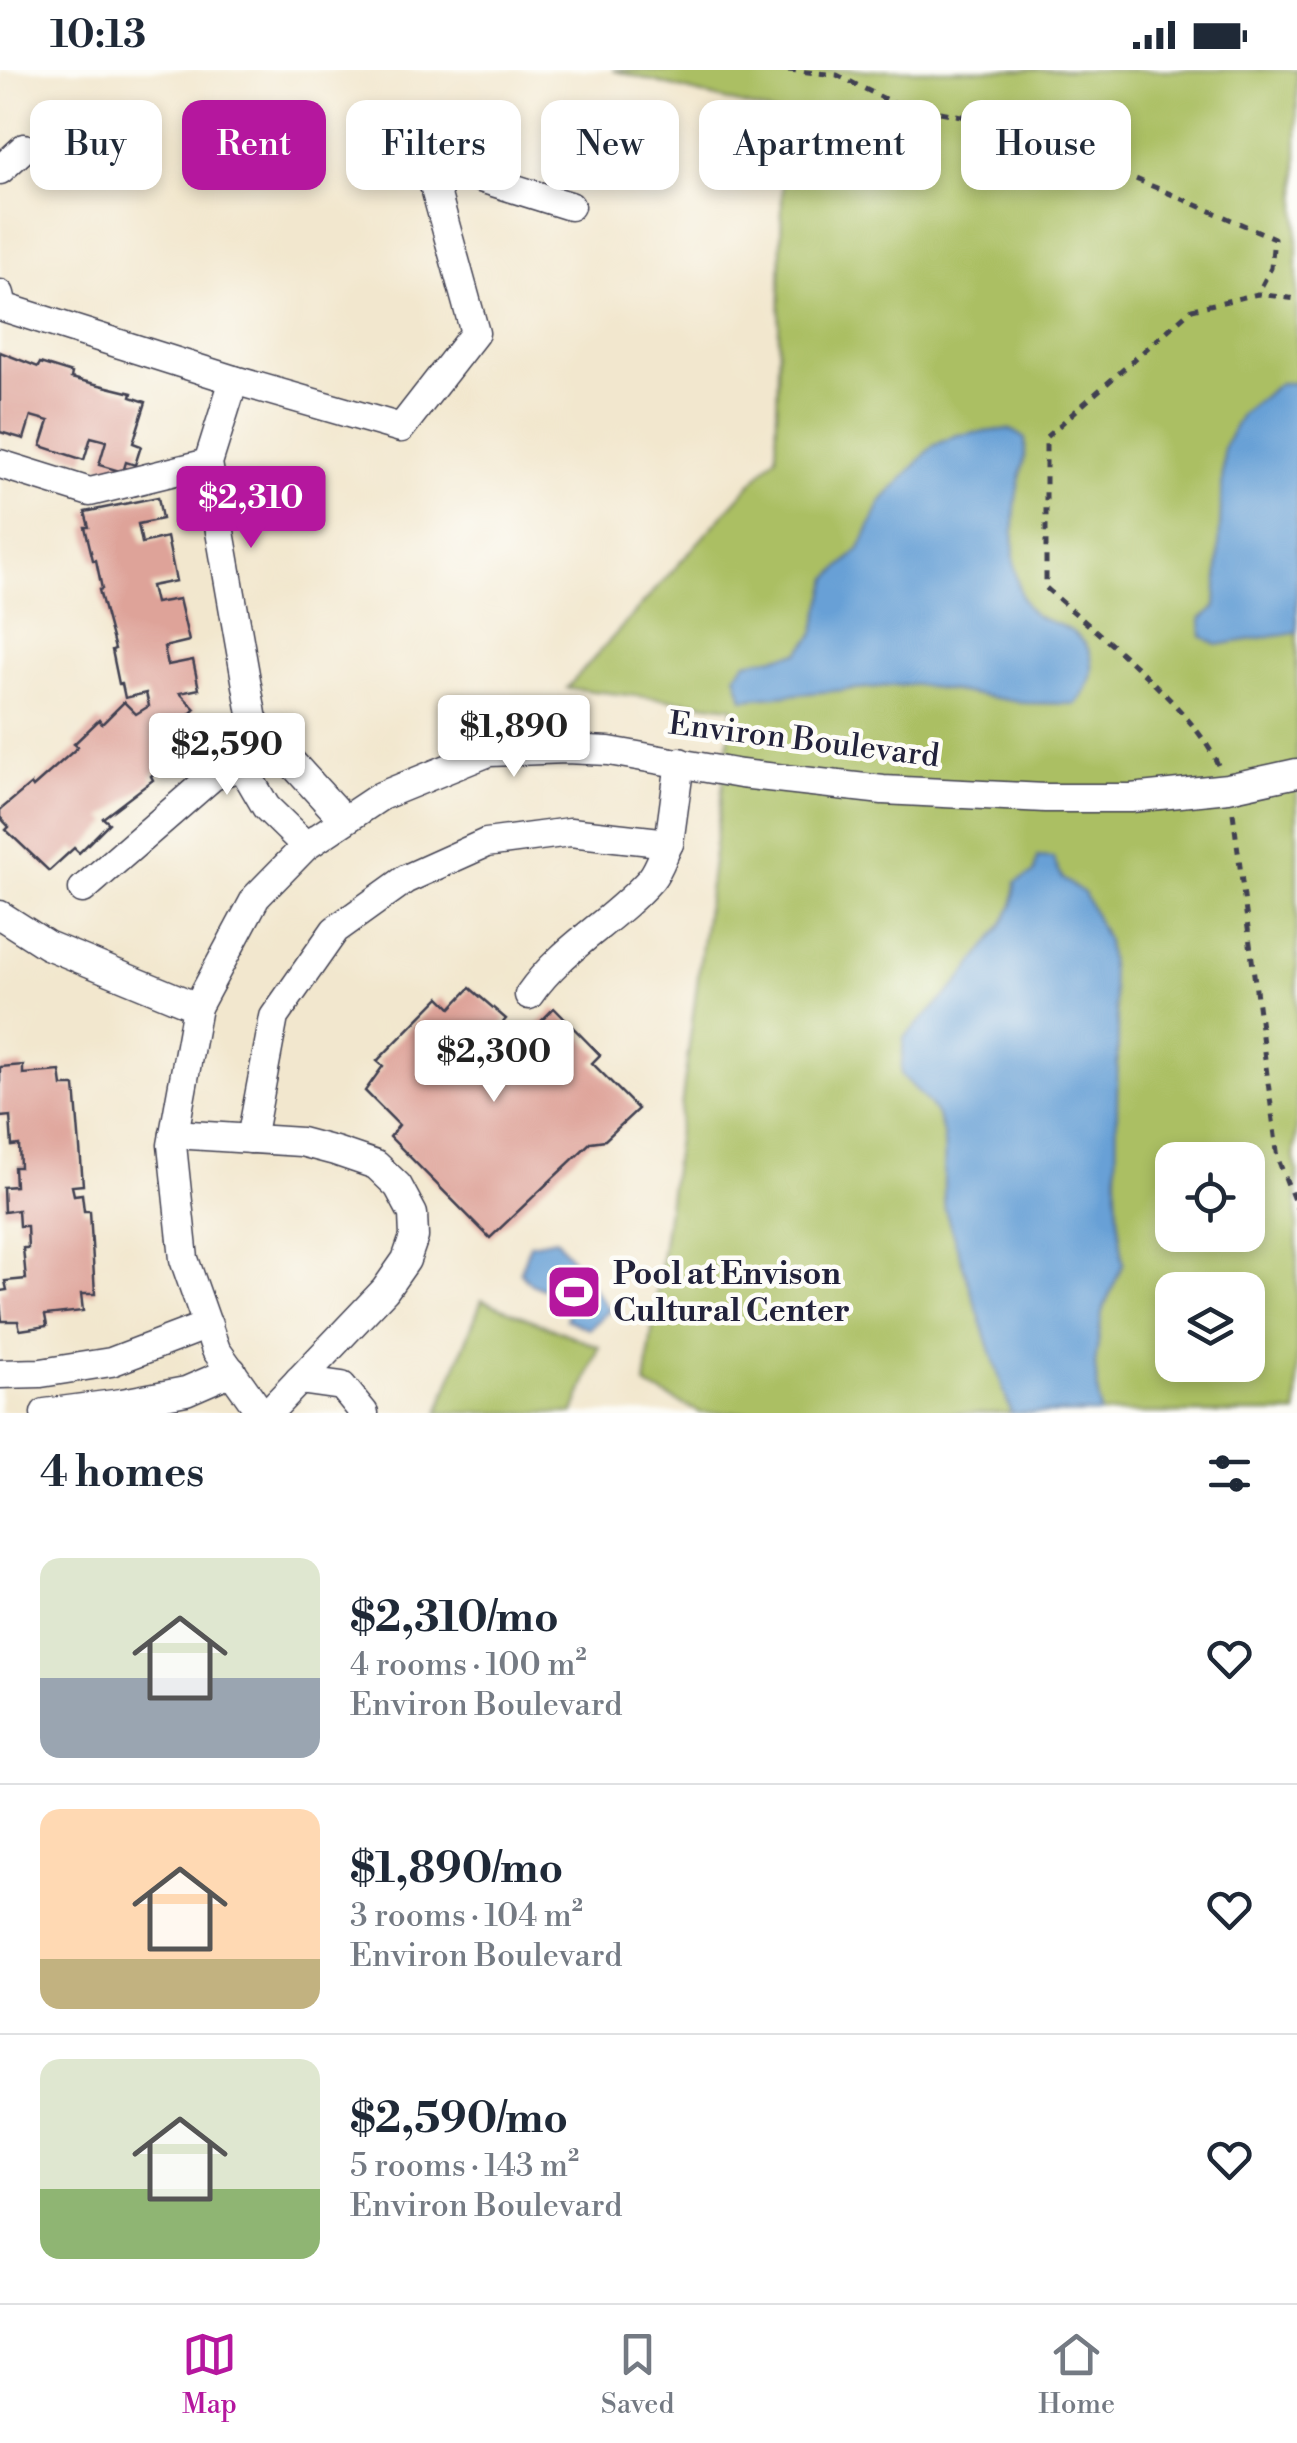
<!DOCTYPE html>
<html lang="en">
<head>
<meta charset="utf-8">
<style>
  body { margin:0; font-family:"Libre Bodoni",serif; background:#f6f6f7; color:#1f2937; height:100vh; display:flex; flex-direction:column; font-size:38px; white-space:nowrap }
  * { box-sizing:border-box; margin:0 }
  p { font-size:32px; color:#747a83 }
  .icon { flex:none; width:55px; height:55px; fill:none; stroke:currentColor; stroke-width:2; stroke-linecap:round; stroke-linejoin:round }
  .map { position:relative; height:1343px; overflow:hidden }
  .sheet { display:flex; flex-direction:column; background:#fff; flex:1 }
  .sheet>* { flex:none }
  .hud { position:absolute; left:30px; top:30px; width:1238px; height:90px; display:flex; gap:20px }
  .buttons { position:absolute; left:1155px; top:1072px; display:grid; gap:20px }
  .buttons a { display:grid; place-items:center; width:110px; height:110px; border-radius:20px; background:#fff; box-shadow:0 5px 15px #0003; font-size:50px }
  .price { position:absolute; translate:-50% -85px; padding:0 22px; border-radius:10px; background:#fff; color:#222; font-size:32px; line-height:65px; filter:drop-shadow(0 2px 5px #0008) }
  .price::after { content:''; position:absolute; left:50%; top:60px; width:30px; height:22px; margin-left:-15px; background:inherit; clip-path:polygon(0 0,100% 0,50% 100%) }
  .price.active { background:#b5179e; color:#fff }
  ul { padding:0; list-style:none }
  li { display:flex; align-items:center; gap:30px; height:250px; padding:0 40px }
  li+li { border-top:2px solid #e0e1e3 }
  li span { display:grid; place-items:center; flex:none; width:280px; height:200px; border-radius:20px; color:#555 }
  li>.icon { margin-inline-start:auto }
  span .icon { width:120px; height:120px; fill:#fffc; stroke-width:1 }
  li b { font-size:42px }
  h2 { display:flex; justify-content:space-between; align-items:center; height:120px; padding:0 40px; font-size:42px }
  .tag { padding:0 35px; border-radius:20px; background:#fff; box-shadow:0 5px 15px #0003; font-size:35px; line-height:90px }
  .tag.active { background:#b5179e; color:#fff }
  .status { display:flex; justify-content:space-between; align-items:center; height:70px; padding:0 50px; background:#fff; direction:ltr }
  .status svg { height:28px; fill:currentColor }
  .menu { display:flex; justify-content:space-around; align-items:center; height:140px; border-top:2px solid #e0e1e3; background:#fff; font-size:28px; color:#747a83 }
  .menu a { display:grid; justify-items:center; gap:5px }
  .menu .active { color:#b5179e }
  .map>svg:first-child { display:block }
  .green { fill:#abbf63; stroke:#66704f; stroke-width:2.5; fill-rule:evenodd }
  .water { fill:#68a0d6; stroke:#456188; stroke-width:2.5 }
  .building { fill:#dea399 }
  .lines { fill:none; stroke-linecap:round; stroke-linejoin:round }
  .minor-casing { stroke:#414051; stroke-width:31 }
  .path { stroke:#414051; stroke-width:5; stroke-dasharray:8 8; stroke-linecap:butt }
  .minor { stroke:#fff; stroke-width:28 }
  .labels { text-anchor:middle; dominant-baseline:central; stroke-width:9; stroke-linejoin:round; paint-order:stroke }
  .street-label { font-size:32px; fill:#22223b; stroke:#fdfcf7 }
  .poi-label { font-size:32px; font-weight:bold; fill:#22223b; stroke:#fdfcf7; text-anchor:start }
</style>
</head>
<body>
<div class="status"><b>10:13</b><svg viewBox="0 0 49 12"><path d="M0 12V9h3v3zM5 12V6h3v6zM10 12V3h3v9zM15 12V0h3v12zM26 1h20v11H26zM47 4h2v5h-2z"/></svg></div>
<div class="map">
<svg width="1297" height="1343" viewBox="0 0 1297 1343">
  <rect width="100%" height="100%" fill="#fdfcf7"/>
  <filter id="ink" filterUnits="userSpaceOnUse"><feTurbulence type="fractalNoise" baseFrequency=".01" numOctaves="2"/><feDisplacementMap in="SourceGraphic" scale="20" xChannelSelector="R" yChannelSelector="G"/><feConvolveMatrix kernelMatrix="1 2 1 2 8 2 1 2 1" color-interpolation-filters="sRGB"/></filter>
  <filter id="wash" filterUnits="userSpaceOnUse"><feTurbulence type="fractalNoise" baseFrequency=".0048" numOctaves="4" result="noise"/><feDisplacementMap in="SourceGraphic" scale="40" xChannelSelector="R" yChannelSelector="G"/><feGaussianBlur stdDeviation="2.25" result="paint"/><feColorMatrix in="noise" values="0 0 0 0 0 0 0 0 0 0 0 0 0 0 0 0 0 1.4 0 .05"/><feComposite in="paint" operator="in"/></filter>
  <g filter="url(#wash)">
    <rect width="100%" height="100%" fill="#f2e7ce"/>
    <g class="green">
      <path d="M612 0H1297V1051L1294 1088 1297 1100V1343H701L645 1315 733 637 567 618 776 386 784 46ZM1172 1090H1248V1165H1172ZM1172 1220H1248V1295H1172Z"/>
      <polygon points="482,1230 599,1277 574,1343 438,1343"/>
    </g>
    <g class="water">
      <polygon points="1280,313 1297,313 1297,562 1217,575 1202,566 1201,549 1216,537 1224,377 1241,344"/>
      <path d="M1010 359 1025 369C1027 392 1018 408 1016 430 1013 458 1011 495 1020 522 1021 528 1027 538 1031 542 1037 549 1050 551 1059 555 1097 571 1102 603 1076 634L1025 633 912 614 743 629 736 605 746 592 798 583 813 566 829 508 860 479 881 432 933 376 957 365Z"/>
      <path d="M1037 787 1053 788 1063 809 1084 823 1107 871 1118 958 1116 1123 1123 1194 1102 1242 1095 1295 1100 1343H1011L945 1140C941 1113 949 1077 940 1053 934 1035 913 1018 901 1004L904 968 957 915 1000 858 1013 835 1016 812 1034 803Z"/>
      <polygon points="556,1169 610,1240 589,1259 566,1249 573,1231 531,1214 520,1202 530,1174"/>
    </g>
    <g id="blocks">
      <g class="building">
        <polygon points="0,282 38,297 40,293 72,303 71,308 132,323 131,327 146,332 133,373 141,376 135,395 126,392 123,402 99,395 106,371 91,367 84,390 41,376 49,351 31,346 24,369 0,362"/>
        <polygon points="158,427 162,449 138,454 142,473 167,467 176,511 151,516 155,533 179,529 189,571 164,577 168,595 193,590 199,619 180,623 195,639 190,644 199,653 191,660 201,670 176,692 171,687 151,706 153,710 103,748 109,753 79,783 74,778 49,801 6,760 9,757 0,747 0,740 31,714 33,717 78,677 74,674 99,650 102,654 124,632 136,644 149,636 146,623 125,628 122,614 119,614 112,580 115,579 99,520 102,519 96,490 93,490 85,457 89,457 85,442"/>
        <polygon points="470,918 506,949 491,967 508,985 554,938 600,985 592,993 638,1039 605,1070 591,1072 490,1168 390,1067 399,1055 365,1021 383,996 377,991 440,927 451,938"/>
        <polygon points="23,995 23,1004 60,1001 62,1016 75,1016 83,1115 72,1116 74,1125 82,1124 84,1141 90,1141 95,1224 81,1224 83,1241 45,1245 47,1256 20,1260 18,1251 2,1251 0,1233 0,1221 7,1220 5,1211 26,1209 23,1178 28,1178 27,1156 19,1156 18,1140 4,1142 3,1117 15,1116 14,1097 20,1097 19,1075 12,1076 10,1046 0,1047 0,997"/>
      </g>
    </g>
  </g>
  <g filter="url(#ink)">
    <use href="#blocks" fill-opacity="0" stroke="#414051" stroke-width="2.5"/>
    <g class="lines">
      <g class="minor-casing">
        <g id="minor">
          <polyline points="0,100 24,78"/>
          <polyline points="435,118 438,109 458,101 570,136"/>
          <polyline points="0,224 3,237 234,310 401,358 475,263 435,118 421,87"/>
          <polyline points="234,310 208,393 253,650 242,696 266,737 306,776"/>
          <polyline points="0,394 90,422 208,393"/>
          <polyline points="253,650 344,750"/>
          <polyline points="83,819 213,706 242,696"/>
          <polyline points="0,845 47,875 197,937"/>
          <path d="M529 925C562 877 613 852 651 809 659 799 663 785 669 773"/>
          <polyline points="174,1064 301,1072 335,1081 376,1095 398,1116 413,1144 414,1167 406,1190 385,1220 268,1343"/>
          <polyline points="251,1069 274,947 335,860 406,809 486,773 570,762 669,773 680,692"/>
          <polyline points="0,1304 41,1303 111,1292 208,1255"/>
          <polyline points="299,1310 342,1316 364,1343"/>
          <polyline points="45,1343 122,1333 186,1321 232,1301"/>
          <polyline points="261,1343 216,1280 184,1189 172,1075 197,937 256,827 306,776 381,726 489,682 566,679 609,681 741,704 883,720 1045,728 1131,728 1228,718 1297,703"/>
        </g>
      </g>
      <g class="path">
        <polyline points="788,0 837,5 893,33 1009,55 1274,168 1271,198 1258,223"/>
        <path d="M1218 695C1193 637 1094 561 1046 518V367L1192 239 1258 224 1297 229"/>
        <polyline points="1233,743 1278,1089 1297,1138"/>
      </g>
      <use href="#minor" class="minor"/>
    </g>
  </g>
  <defs>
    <g id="stadium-square" transform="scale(2.875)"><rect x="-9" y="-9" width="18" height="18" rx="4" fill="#b5179e" stroke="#fdfcf7"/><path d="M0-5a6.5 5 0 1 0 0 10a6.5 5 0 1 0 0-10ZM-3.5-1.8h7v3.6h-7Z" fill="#fff"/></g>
  </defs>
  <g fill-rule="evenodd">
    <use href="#stadium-square" x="574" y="1222"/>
  </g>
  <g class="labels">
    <g class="street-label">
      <text transform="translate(804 670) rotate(7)">Environ Boulevard</text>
    </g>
    <g class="poi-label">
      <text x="613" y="1204">Pool at Envison<tspan x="613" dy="37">Cultural Center</tspan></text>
    </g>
  </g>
</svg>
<div class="buttons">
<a><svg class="icon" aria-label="locate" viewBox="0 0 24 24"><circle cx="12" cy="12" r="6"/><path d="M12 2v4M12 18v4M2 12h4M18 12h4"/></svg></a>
<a><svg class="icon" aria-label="layers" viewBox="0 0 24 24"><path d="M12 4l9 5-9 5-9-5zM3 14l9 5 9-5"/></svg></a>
</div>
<b class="price active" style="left:251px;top:481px">$2,310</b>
<b class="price" style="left:514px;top:710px">$1,890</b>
<b class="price" style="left:227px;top:728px">$2,590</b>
<b class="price" style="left:494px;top:1035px">$2,300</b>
<div class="hud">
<a class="tag">Buy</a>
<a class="tag active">Rent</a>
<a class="tag">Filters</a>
<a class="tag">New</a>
<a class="tag">Apartment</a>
<a class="tag">House</a>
</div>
</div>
<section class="sheet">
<h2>4 homes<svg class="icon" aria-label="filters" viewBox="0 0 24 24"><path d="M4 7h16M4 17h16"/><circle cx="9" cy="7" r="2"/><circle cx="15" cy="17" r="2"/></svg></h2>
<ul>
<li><span style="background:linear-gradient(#dfe7d0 60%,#9aa5b1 0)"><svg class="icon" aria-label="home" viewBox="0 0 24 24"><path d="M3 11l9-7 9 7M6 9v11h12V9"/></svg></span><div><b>$2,310/mo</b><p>4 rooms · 100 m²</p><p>Environ Boulevard</p></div><svg class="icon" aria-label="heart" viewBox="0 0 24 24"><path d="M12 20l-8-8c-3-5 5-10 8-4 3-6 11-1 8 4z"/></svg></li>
<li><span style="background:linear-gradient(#ffd9b3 75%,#c2b280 0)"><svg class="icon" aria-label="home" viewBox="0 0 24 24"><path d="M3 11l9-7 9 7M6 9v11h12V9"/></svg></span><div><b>$1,890/mo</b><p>3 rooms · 104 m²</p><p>Environ Boulevard</p></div><svg class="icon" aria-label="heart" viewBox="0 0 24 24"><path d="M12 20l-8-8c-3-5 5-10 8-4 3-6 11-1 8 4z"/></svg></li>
<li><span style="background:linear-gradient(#dfe7d0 65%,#8fb573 0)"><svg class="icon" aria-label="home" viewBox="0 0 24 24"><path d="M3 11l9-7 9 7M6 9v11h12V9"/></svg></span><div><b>$2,590/mo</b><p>5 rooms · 143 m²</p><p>Environ Boulevard</p></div><svg class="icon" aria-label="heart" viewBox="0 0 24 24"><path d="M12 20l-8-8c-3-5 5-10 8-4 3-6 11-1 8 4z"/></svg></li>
</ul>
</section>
<nav class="menu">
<a class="active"><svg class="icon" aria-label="map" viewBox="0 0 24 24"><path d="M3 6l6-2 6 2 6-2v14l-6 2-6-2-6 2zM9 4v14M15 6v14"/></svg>Map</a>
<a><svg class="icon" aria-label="saved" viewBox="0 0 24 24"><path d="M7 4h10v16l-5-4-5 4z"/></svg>Saved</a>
<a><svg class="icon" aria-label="home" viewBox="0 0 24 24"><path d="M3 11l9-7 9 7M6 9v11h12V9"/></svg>Home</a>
</nav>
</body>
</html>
